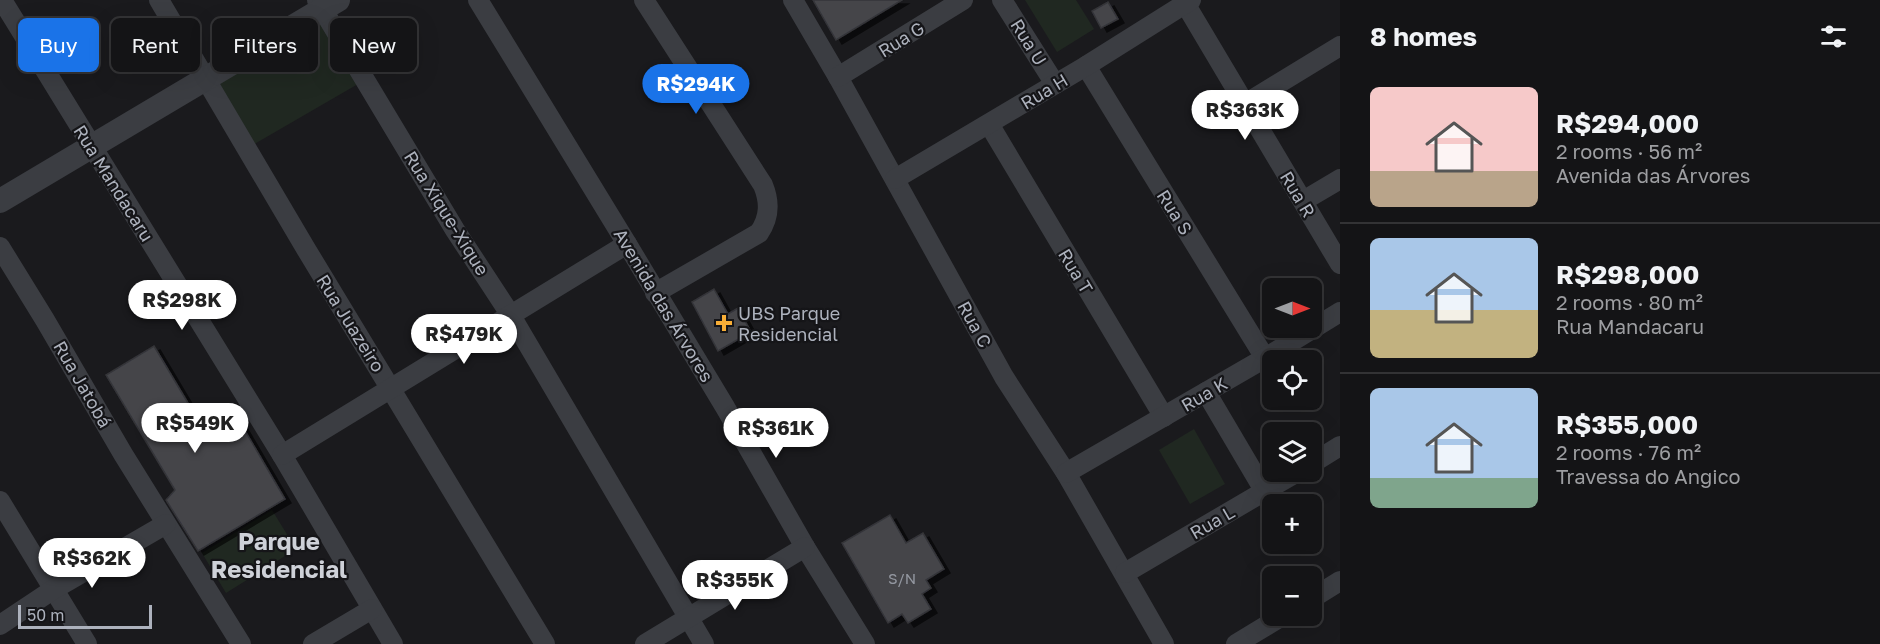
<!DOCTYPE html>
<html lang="en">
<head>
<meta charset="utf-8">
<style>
  body { margin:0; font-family:"Golos Text",sans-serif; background:#212123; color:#f1f3f6; height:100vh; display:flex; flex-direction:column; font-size:22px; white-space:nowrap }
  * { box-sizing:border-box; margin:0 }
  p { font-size:20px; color:#9d9ea1 }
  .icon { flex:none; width:33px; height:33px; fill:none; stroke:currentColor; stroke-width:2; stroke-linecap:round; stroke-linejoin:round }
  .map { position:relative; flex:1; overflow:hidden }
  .drawer { display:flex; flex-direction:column; background:#141416; width:540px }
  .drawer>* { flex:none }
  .hud { position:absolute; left:18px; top:18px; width:570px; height:54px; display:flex; gap:12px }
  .needle { width:39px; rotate:90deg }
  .fabs { position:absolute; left:1262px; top:278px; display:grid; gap:12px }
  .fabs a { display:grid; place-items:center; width:60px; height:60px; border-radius:9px; background:#141416; box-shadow:0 6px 24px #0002,0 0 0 2px #333335; font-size:30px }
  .scale { position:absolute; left:18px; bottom:15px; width:134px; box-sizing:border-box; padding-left:6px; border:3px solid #adb2bd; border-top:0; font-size:16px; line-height:21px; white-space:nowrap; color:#adb2bd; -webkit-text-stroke:4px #151518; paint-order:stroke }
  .price { position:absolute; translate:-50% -51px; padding:0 14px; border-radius:21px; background:#fff; color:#222; font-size:20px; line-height:39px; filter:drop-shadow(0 2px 3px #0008) }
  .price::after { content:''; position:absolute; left:50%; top:36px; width:18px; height:14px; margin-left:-9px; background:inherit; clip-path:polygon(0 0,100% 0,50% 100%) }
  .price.active { background:#1a73e8; color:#fff }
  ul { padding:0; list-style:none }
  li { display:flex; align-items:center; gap:18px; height:150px; padding:0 30px }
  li+li { border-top:2px solid #333335 }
  li span { display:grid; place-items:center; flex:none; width:168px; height:120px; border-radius:9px; color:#555 }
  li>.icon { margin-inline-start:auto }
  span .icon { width:72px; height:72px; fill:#fffc; stroke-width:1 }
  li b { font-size:26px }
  h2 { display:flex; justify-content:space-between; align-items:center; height:72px; padding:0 30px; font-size:26px }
  .pill { padding:0 21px; border-radius:9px; background:#141416; box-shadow:0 6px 24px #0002,0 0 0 2px #333335; font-size:21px; line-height:54px }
  .pill.active { background:#1a73e8; color:#fff }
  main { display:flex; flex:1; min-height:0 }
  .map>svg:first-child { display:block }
  .green { fill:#202821 }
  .building { fill:#44454a; stroke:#343439; stroke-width:1.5; filter:url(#shadow) }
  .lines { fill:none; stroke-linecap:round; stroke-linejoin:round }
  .minor { stroke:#3b3d42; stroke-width:20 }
  .tertiary { stroke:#3b3d42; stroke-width:24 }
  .poi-dot { fill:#f8ae37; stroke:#151518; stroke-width:2 }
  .labels { text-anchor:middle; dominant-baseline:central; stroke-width:4.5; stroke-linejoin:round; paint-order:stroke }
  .number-label { font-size:15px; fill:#9397a0 }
  .street-label { font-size:18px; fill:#adb2bd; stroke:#151518 }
  .poi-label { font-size:18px; fill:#adb2bd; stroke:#151518; text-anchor:start }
  .district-label { font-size:24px; font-weight:bold; fill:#ced1d8; stroke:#151518 }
</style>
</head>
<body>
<main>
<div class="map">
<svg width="1340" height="644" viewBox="0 0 1340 644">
  <defs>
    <filter id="shadow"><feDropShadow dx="6" dy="4" stdDeviation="0" flood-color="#0009"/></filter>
  </defs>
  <rect width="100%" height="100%" fill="#1a1a1d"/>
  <g class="green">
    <polygon points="1025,0 1076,0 1094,29 1057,52"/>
    <polygon points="321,20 358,84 251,146 214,82"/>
    <polygon points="1194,429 1225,484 1190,504 1159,450"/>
    <polygon points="272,510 296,549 226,593 202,553"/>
  </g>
  <g class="building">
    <polygon points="813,0 902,0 836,40"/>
    <polygon points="1108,2 1118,19 1101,28 1092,11"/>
    <polygon points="714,289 728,314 738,308 751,332 718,351 692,302"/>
    <polygon points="154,346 210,440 240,422 285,499 198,551 166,500 175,490 106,375"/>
    <polygon points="890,515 906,543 923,533 944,569 926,580 931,588 922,594 931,609 908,623 902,614 888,623 842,543"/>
  </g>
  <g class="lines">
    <g class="minor">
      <polyline points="2,0 282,455 393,644"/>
      <polyline points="159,0 306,249 545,644"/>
      <polyline points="317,0 455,230 510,314 704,644"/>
      <polyline points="478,0 627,244 725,407 805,547 865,644"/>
      <path d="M644 0 763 185C770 202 770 217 759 233L655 293"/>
      <polyline points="793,0 838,77 1004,377 1066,473 1164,644"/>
      <polyline points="1002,0 1055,84"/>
      <polyline points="1183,0 1340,264"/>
      <polyline points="1086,66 1265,358"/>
      <polyline points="838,77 963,0"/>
      <polyline points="1245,104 1340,46"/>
      <polyline points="989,124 1164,417"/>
      <polyline points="895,179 1086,66 1191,0"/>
      <polyline points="1303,201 1340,179"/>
      <polyline points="0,247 45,320 123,454 241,644"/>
      <polyline points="1206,392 1265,492"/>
      <polyline points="282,455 627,244"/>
      <polyline points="1311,464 1340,446"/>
      <polyline points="1066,473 1265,358 1340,312"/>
      <polyline points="0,501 87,644"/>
      <polyline points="1125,573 1299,471"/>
      <polyline points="1311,599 1340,581"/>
      <polyline points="0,625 54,589 166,524"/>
      <polyline points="313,644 372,609"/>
      <polyline points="645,644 805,547"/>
      <polyline points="1236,644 1284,615"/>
    </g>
    <polyline class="tertiary" points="0,201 338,0"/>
  </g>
  <path class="poi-dot" d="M721 314h6v6h6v6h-6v6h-6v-6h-6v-6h6z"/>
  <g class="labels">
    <g class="number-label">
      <text x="902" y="578">S/N</text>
    </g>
    <g class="street-label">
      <text transform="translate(901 39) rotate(-32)">Rua G</text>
      <text transform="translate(1029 42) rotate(58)">Rua U</text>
      <text transform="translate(1044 91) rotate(-31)">Rua H</text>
      <text transform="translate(114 183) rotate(58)">Rua Mandacaru</text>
      <text transform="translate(1298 194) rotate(59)">Rua R</text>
      <text transform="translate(1175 212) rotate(58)">Rua S</text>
      <text transform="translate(447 213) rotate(58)">Rua Xique-Xique</text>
      <text transform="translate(1076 271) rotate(59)">Rua T</text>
      <text transform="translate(664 305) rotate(59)">Avenida das Árvores</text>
      <text transform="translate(351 323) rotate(58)">Rua Juazeiro</text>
      <text transform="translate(975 324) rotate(61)">Rua C</text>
      <text transform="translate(83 384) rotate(60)">Rua Jatobá</text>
      <text transform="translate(1204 394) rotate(-30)">Rua K</text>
      <text transform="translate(1212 522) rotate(-30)">Rua L</text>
    </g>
    <g class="poi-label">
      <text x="738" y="313">UBS Parque<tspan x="738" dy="21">Residencial</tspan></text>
    </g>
    <g class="district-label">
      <text x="279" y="540">Parque<tspan x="279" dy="28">Residencial</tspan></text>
    </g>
  </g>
</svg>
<div class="fabs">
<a><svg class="needle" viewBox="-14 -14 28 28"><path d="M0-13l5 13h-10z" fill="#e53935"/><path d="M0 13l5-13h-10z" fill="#9d9ea1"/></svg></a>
<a><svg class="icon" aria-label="locate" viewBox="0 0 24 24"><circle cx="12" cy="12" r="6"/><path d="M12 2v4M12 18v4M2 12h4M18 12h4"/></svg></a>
<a><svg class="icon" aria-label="layers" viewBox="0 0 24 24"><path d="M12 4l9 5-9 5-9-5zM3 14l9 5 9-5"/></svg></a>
<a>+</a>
<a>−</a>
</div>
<div class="scale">50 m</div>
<b class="price active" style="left:696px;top:115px">R$294K</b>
<b class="price" style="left:1245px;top:141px">R$363K</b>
<b class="price" style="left:182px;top:331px">R$298K</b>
<b class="price" style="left:464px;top:365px">R$479K</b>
<b class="price" style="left:195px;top:454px">R$549K</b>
<b class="price" style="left:776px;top:459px">R$361K</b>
<b class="price" style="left:92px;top:589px">R$362K</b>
<b class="price" style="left:735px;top:611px">R$355K</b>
<div class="hud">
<a class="pill active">Buy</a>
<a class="pill">Rent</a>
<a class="pill">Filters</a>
<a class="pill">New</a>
</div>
</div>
<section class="drawer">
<h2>8 homes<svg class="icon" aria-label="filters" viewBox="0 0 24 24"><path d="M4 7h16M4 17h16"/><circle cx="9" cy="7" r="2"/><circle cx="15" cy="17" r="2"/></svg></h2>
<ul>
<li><span style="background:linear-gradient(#f6c9c9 70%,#b9a48a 0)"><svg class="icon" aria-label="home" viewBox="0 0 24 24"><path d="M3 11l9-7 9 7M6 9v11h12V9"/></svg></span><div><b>R$294,000</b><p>2 rooms · 56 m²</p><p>Avenida das Árvores</p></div></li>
<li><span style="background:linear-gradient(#a9c7e8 60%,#c2b280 0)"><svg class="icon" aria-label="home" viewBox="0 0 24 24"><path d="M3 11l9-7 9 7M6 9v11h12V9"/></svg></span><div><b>R$298,000</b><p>2 rooms · 80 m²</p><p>Rua Mandacaru</p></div></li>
<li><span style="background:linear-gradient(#a9c7e8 75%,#7fa58c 0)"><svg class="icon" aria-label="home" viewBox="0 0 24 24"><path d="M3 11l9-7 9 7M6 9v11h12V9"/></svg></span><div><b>R$355,000</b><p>2 rooms · 76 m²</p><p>Travessa do Angico</p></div></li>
</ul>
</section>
</main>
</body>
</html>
